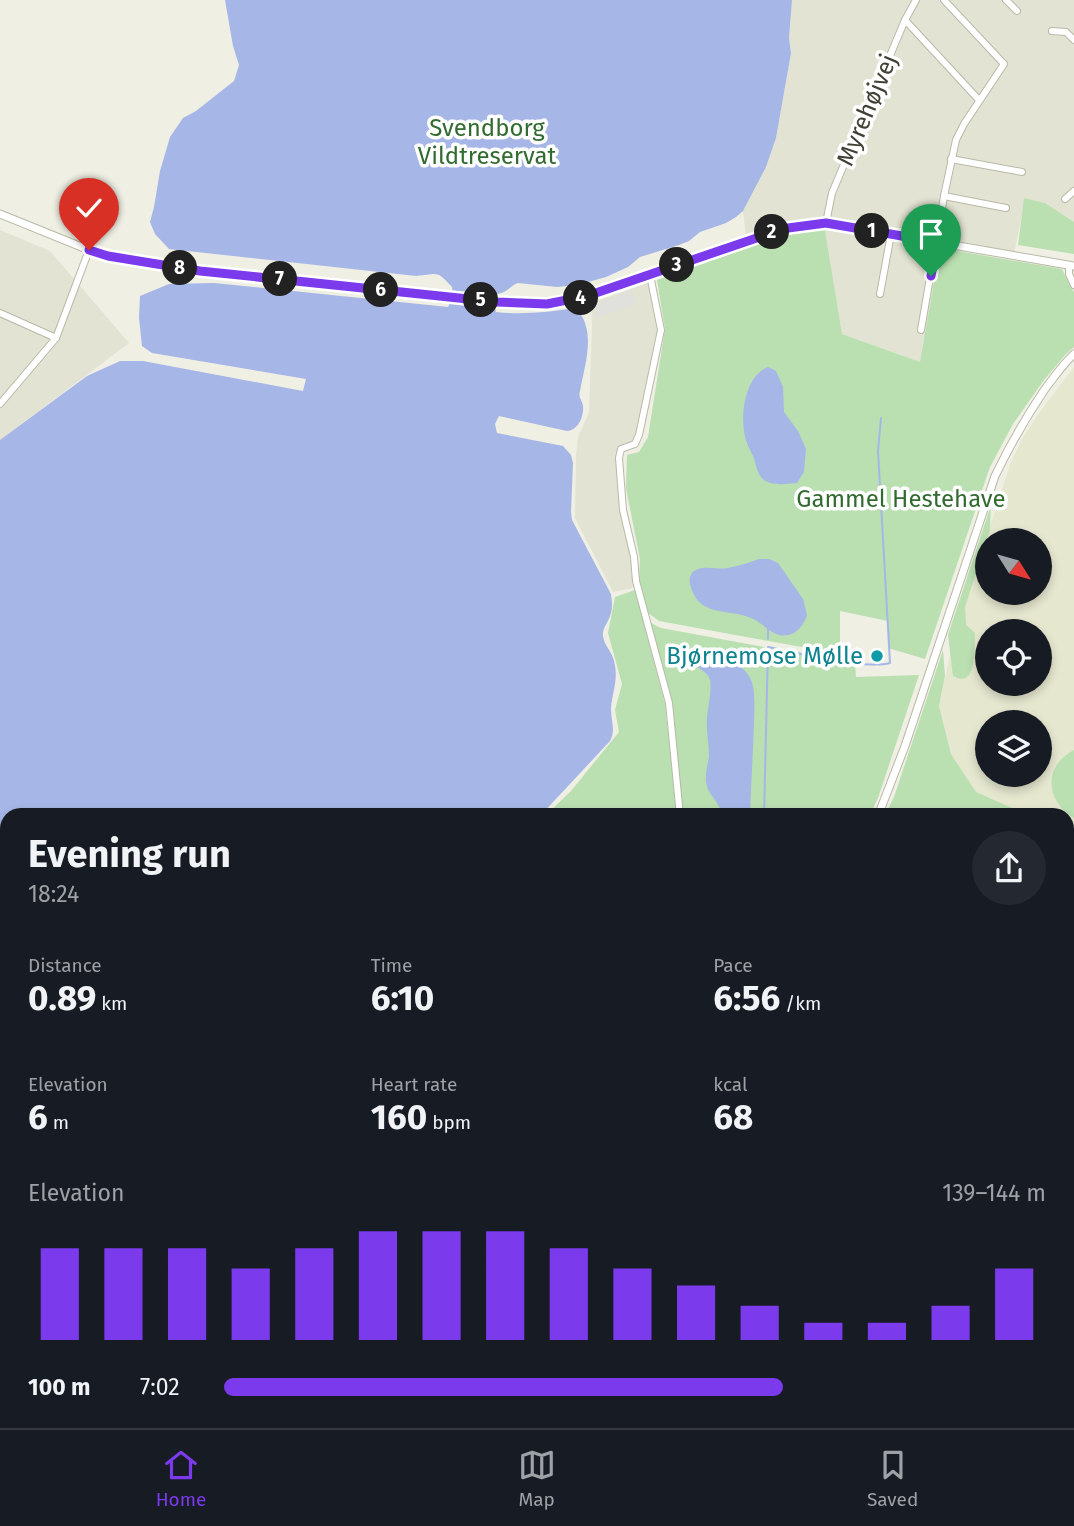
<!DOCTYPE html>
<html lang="en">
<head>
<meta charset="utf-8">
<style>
	:root { --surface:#171b24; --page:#242831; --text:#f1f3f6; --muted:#9ea1a6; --line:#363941; --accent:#7c3aed }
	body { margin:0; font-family:"Fira Sans",sans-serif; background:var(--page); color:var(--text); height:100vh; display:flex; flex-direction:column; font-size:26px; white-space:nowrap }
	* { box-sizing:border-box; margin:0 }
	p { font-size:23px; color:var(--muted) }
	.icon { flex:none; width:38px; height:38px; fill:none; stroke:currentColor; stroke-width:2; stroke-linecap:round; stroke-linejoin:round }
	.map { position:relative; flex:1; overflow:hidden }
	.details { position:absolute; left:0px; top:808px; width:1074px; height:620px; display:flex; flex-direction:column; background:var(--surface); border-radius:21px 21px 0 0; box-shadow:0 4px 10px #0003 }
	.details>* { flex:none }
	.needle { width:46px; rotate:127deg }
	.fabs { position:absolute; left:975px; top:528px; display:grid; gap:14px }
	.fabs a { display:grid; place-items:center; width:77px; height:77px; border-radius:50%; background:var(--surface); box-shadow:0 4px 10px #0003; font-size:35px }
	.pin { position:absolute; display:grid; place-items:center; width:60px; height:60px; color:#fff; margin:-72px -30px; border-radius:50% 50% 50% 0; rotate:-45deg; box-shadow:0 0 7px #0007 }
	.pin .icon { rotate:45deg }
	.km { position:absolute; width:35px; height:35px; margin:-18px; border-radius:50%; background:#222; color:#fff; font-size:19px; line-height:35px; text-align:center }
	.round { display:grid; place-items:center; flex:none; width:74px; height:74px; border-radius:37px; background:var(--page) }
	.overview { display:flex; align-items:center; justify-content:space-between; height:119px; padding:0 28px }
	h1 { font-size:38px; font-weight:700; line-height:52px }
	.figures { display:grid; grid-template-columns:repeat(3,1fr); gap:10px; height:119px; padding:7px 28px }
	.figures div { display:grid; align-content:center }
	.figures b { font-size:35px; font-weight:700 }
	.figures small { font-size:19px; font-weight:400 }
	.figures p { font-size:19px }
	.chart { height:196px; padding:14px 28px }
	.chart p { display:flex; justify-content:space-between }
	.chart svg { width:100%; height:126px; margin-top:7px; stroke:var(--accent); stroke-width:6 }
	ul { padding:0 28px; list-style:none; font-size:23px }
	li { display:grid; grid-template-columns:112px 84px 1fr; align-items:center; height:52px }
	li i { height:18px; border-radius:9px; background:var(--accent) }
	.tabs { display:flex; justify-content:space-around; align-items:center; height:98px; border-top:2px solid var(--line); background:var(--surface); font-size:19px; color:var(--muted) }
	.tabs a { display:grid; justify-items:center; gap:4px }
	.tabs .on { color:var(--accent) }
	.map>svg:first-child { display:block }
	.residential { fill:#e2e3d2 }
	.education { fill:#e6e7cf; fill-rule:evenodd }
	.green { fill:#badfb1 }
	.parking { fill:#e0e0dc }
	.water { fill:#a6b6e6 }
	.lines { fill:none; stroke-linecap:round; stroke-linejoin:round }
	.stream { stroke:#a6b6e6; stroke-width:2 }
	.minor-casing { stroke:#b9b9a8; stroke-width:8 }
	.tertiary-casing { stroke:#b9b9a8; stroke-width:9 }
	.minor { stroke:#fff; stroke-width:6 }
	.tertiary { stroke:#fff; stroke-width:7 }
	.route-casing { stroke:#fff; stroke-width:14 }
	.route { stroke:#7c3aed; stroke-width:9 }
	.culture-dot { fill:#0f9aa8; stroke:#fff; stroke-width:2.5 }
	.labels { text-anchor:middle; stroke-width:7; stroke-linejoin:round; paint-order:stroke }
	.street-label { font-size:24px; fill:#414034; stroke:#fff }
	.park-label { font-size:24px; fill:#326b30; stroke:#fff }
	.culture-label { font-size:24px; fill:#0d838f; stroke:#fff; text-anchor:end }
</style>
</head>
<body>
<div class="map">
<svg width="1074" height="1428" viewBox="0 0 1074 1428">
	<rect width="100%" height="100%" fill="#efefe4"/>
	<g class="residential">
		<path d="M792 0H1074V222L1045 203 1025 199 1013 259 940 248 920 362 842 334 825 230 792 232 747 245 743 211 766 167 776 138 791 53 789 38Z"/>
		<path d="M0 230 50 251 129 343 0 440Z"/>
		<path d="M648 283 657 330 637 442 621 450 633 588 613 592 575 518 576 455 578 437 589 413 592 326 591 303Z"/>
	</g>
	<path class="education" d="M1074 367V836L1068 833V816L1028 815 976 792 951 754 939 706 954 637 1011 462 1024 436 1039 413ZM987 541H1040V593H987ZM987 632H1040V684H987ZM987 723H1040V775H987Z"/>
	<g class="green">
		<path d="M1024 198 1045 203 1074 222V254L1018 245Z"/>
		<path d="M825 230 842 334 920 362 940 248 1062 269 1069 284 1074 292V347L1065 355 1044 380 1013 424 990 467 925 659 888 648V621L840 611V654L659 621 647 612 639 580 640 559 626 488 627 455 639 452 648 437 665 329 657 280 792 232Z"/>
		<path d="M991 505 990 530 965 607 966 625 975 633C974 647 978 690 953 676L948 635Z"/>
		<path d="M635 590 665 704 677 815H546L571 791 619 732 615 710 622 684 608 633 615 597Z"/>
		<path d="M651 623 661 628 855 664 856 677 919 675 878 798 870 815H683L671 703Z"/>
		<path d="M943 650 945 676 939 706 951 754 976 792 1028 815H885L894 797Z"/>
		<path d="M1074 750V818C1045 801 1043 766 1074 750Z"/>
		<path d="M1068 833 1074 836V1428H1057L1058 1421H1068Z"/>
		<path d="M93 1421H496L491 1428H95Z"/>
		<path d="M513 1421H1038L1029 1428H508Z"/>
	</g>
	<path class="parking" d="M631 290 636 304 596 318 594 305Z"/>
	<g class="water">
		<path d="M225 0H792L789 38 791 53 776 138 766 167 743 211 736 217 726 223 700 232 689 241 679 245 640 257 628 267 606 277 577 285 557 287 518 283C509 286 509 292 497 294L493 301 496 312C523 315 549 312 576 308 597 331 585 363 580 391 578 397 582 400 583 406 584 417 578 430 567 431L499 416 495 424 497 433 563 446 571 455 573 463 571 512 572 520 611 594C612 602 613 608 610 616 608 623 602 628 603 636 604 645 612 652 614 661 619 681 612 691 611 709 611 721 616 730 610 741L541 815 7 816V1421H86L88 1428H0V440L87 376 120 361H143L303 391 306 379 152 353 142 346 139 318 140 296 169 284 214 283 448 307 453 296 452 287C436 270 439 274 416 276L169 249 155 234 150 222 154 207 160 171 170 137 183 118 196 111 234 81 239 65 233 46Z"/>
		<path d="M768 367 776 371 783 387 784 412 798 431 806 449 804 472 797 483C787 484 772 486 764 480 757 475 756 464 753 456 750 449 746 443 745 436 740 414 745 376 768 367Z"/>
		<path d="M759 559H769L778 563 803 599 807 615C803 628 793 638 779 635 769 632 761 622 751 618 727 608 698 618 690 584 689 579 690 573 696 570 705 565 718 570 728 568 738 566 749 563 759 559Z"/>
		<path d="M701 653C719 652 744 663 751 680 756 692 754 710 754 723 753 754 751 785 750 815H721C721 802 708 796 706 782 705 774 708 764 709 756 709 743 706 730 707 718 708 707 712 689 710 680 708 672 700 670 695 665L694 661 697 655Z"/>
	</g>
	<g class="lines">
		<g class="stream">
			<path d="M768 639V629"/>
			<path d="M764 816 768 647C797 652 863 670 890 663L878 451 881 418"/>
			<path d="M1068 1104 1074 1112"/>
			<path d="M794 1421V1425L797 1428"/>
		</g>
		<g class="minor-casing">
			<g id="minor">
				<path d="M1006 0 1017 11"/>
				<path d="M905 20 979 100"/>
				<path d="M1052 31 1066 32 1074 40"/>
				<path d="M951 159 1022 172"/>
				<path d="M944 196 1006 208"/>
				<path d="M1065 199 1074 191"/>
				<path d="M826 223 832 193 905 20 916 0"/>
				<path d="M1069 265V274L1074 285"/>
				<path d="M650 275 661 330 639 435 635 444 621 449 619 458 623 510 634 557 636 581 669 703 680 816"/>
				<path d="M880 294 891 234"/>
				<path d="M0 313 56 338"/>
				<path d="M921 330 944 196 956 140 964 124 1004 64 944 0"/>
				<path d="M0 404 56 338 89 250"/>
			</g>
		</g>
		<g class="tertiary-casing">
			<g id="tertiary">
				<path d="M0 214 89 250 108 256 200 271 531 304H547L587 296 771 233 788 228 826 223 1074 266"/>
				<path d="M878 816 905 746 995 476C1010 445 1026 417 1045 389 1054 377 1063 364 1074 354"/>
				<path d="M499 1428 503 1421"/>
			</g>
		</g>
		<use href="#minor" class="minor"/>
		<use href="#tertiary" class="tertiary"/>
	</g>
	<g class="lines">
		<g class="route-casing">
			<path id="route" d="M89 250 108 256 200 271 497 302 547 304 587 296 771 233 788 228 826 223 937 242 931 276"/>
		</g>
		<use href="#route" class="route"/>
	</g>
	<circle class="culture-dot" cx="877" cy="656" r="7"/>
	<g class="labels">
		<g class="street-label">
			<text transform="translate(867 110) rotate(-67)" y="8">Myrehøjvej</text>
		</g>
		<g class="park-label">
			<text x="487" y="136">Svendborg<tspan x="487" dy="28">Vildtreservat</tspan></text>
			<text x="901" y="507">Gammel Hestehave</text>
		</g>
		<g class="culture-label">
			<text x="863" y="664">Bjørnemose Mølle</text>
		</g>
	</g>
</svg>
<div class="fabs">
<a><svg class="needle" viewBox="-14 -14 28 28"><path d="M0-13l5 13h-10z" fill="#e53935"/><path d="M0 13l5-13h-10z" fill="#9ea1a6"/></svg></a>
<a><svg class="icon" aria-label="locate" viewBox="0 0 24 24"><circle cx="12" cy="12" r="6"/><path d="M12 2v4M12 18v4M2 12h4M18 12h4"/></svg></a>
<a><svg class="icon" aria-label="layers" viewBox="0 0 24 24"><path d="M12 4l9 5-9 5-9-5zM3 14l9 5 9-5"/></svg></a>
</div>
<div class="pin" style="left:931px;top:276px;background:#1e9e55"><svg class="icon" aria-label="arrive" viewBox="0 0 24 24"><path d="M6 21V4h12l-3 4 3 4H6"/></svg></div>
<div class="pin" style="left:89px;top:250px;background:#d93025"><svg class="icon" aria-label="check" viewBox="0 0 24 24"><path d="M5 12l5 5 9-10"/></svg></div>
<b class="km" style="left:872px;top:231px">1</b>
<b class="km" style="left:772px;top:232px">2</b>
<b class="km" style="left:677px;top:265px">3</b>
<b class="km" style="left:581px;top:298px">4</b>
<b class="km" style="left:481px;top:300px">5</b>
<b class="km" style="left:381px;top:290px">6</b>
<b class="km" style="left:280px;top:279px">7</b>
<b class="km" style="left:180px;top:268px">8</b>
<section class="details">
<div class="overview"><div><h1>Evening run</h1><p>18:24</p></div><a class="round"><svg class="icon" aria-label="share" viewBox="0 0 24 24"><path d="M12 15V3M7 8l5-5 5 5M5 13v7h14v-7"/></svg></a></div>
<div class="figures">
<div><p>Distance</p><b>0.89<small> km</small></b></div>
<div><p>Time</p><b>6:10</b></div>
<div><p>Pace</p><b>6:56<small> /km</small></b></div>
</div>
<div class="figures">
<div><p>Elevation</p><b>6<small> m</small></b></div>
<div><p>Heart rate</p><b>160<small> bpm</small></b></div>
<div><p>kcal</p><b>68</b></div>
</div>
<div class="chart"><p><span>Elevation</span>139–144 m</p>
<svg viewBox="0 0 160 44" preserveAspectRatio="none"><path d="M5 44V12M15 44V12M25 44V12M35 44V19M45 44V12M55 44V6M65 44V6M75 44V6M85 44V12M95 44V19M105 44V25M115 44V32M125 44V38M135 44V38M145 44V32M155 44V19"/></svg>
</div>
<ul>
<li><b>100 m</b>7:02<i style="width:68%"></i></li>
</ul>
</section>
</div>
<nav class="tabs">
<a class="on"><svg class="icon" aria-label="home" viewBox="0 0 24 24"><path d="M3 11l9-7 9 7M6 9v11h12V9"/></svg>Home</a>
<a><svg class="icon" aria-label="map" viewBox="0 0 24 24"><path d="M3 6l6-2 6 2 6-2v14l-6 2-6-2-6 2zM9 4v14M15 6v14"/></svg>Map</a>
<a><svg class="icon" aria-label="saved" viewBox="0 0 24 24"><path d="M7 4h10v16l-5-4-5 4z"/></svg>Saved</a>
</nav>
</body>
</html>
